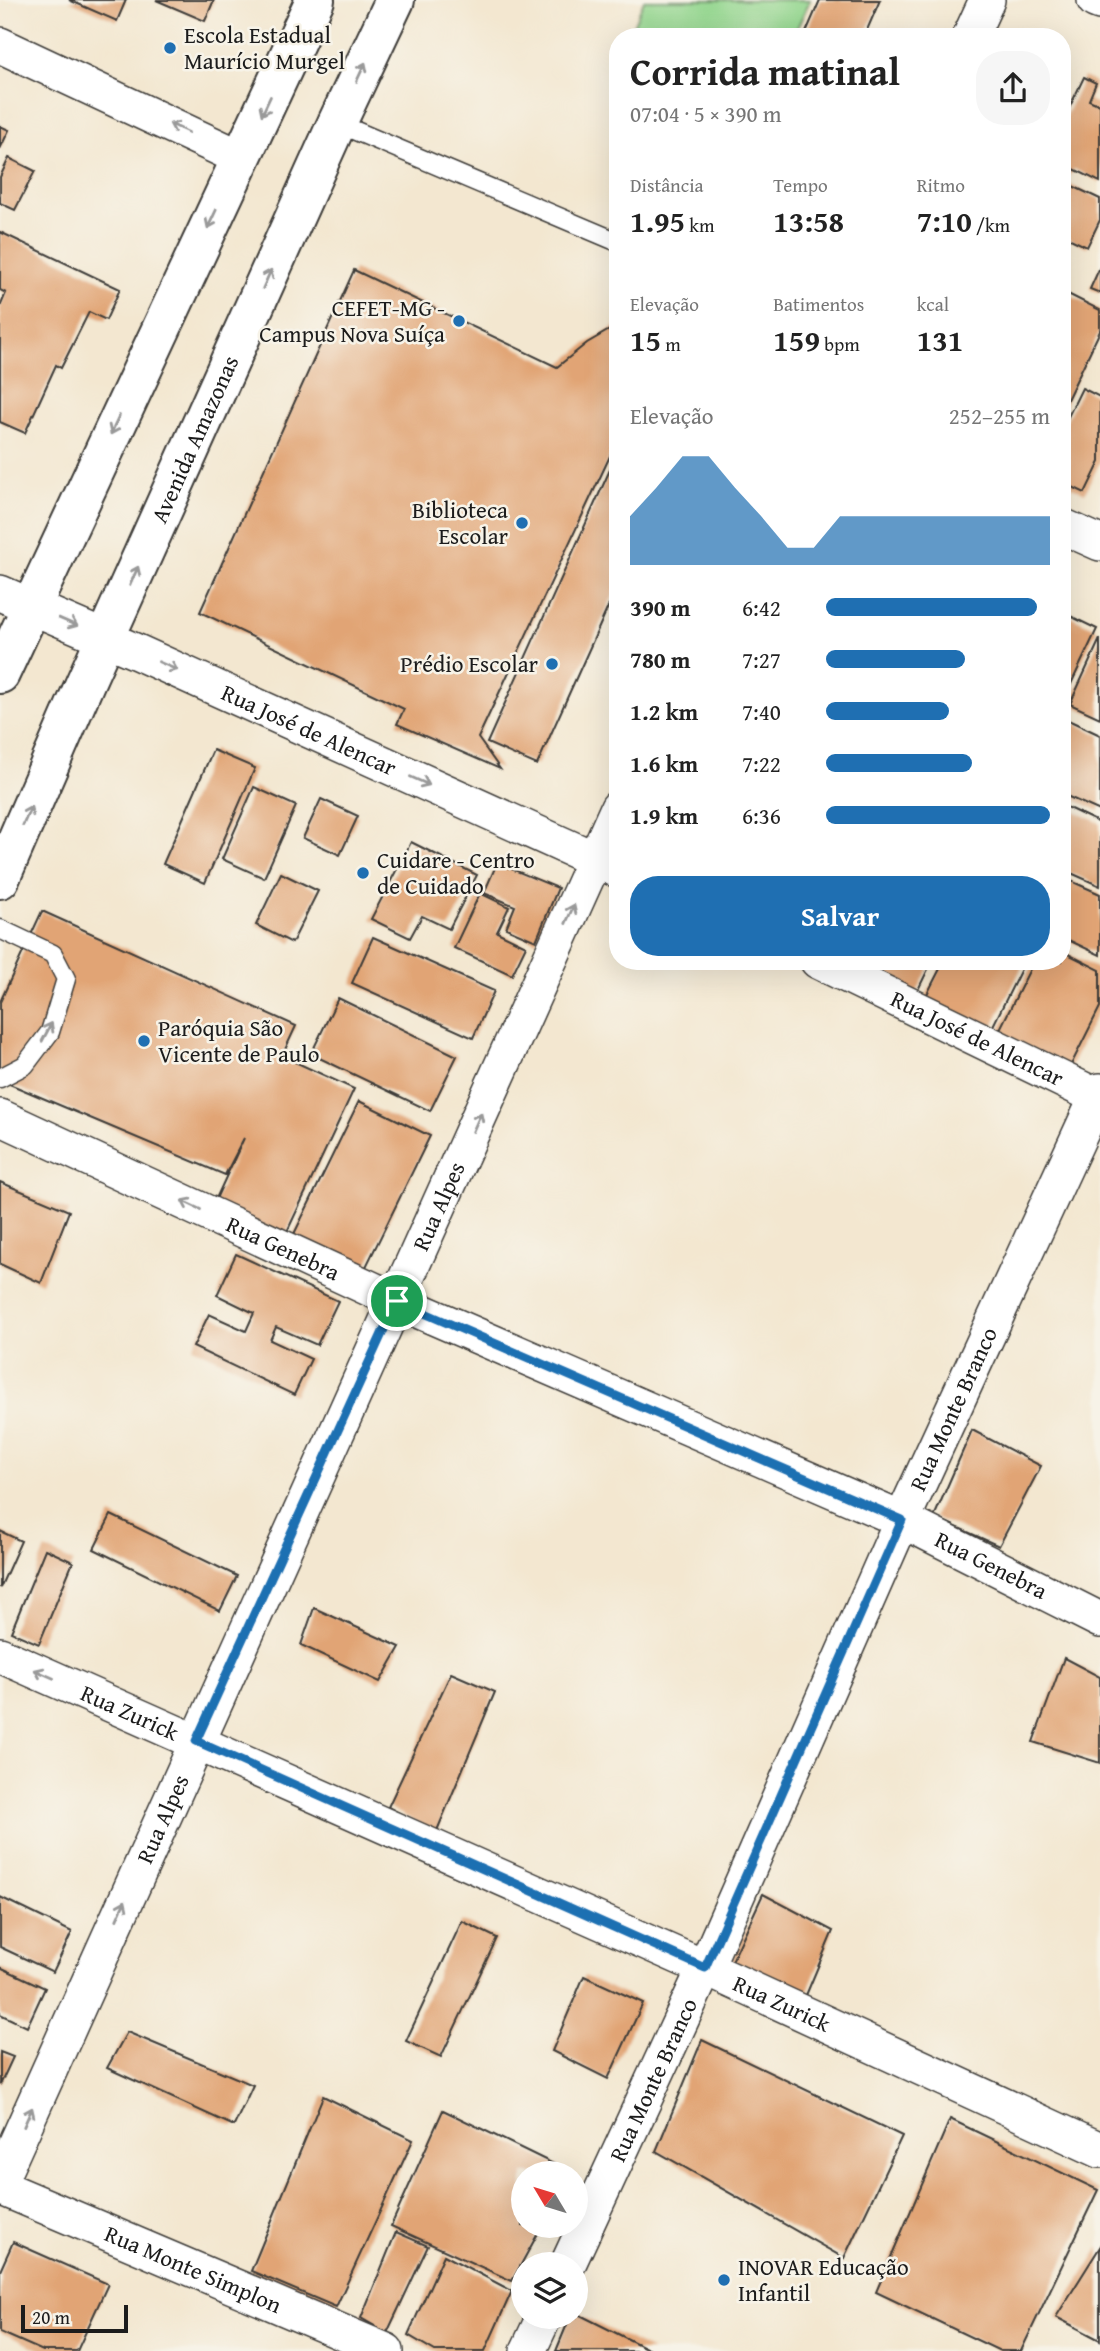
<!DOCTYPE html>
<html lang="pt">
<head>
<meta charset="utf-8">
<style>
	:root { --surface:#fff; --page:#f6f6f6; --text:#222; --muted:#767676; --accent:#1f6fb2 }
	body { margin:0; font-family:"Gentium Book Plus",serif; background:var(--page); color:var(--text); height:100vh; display:flex; flex-direction:column; font-size:26px; white-space:nowrap }
	* { box-sizing:border-box; margin:0 }
	p { font-size:23px; color:var(--muted) }
	.icon { flex:none; width:38px; height:38px; fill:none; stroke:currentColor; stroke-width:2; stroke-linecap:round; stroke-linejoin:round }
	.map { position:relative; flex:1; overflow:hidden }
	.details { position:absolute; left:609px; top:28px; width:462px; height:942px; display:flex; flex-direction:column; background:var(--surface); border-radius:28px; box-shadow:0 7px 28px #0002 }
	.details>* { flex:none }
	.needle { width:46px; rotate:308deg }
	.tools { position:absolute; left:511px; top:2161px; display:grid; gap:14px }
	.tools a { display:grid; place-items:center; width:77px; height:77px; border-radius:50%; background:var(--surface); box-shadow:0 7px 28px #0002; font-size:35px }
	.scale { position:absolute; left:21px; bottom:18px; width:107px; box-sizing:border-box; padding-left:7px; border:4px solid #1c1c1c; border-top:0; font-size:19px; line-height:24px; white-space:nowrap; color:#1c1c1c; -webkit-text-stroke:5px #f7f3e8; paint-order:stroke }
	.pin { position:absolute; display:grid; place-items:center; width:60px; height:60px; color:#fff; margin:-30px; border:4px solid #fff; border-radius:50%; box-shadow:0 2px 7px #0007 }
	.round { display:grid; place-items:center; flex:none; width:74px; height:74px; border-radius:28px; background:var(--page) }
	.headline { display:flex; align-items:center; justify-content:space-between; height:119px; padding:0 21px }
	h1 { font-size:38px; font-weight:700; line-height:52px }
	.metrics { display:grid; grid-template-columns:repeat(3,1fr); gap:10px; height:119px; padding:7px 21px }
	.metrics div { display:grid; align-content:center }
	.metrics b { font-size:30px; font-weight:700 }
	.metrics small { font-size:19px; font-weight:400 }
	.metrics p { font-size:19px }
	.chart { height:196px; padding:14px 21px }
	.chart p { display:flex; justify-content:space-between }
	.chart svg { width:100%; height:126px; margin-top:7px; fill:var(--accent); opacity:.7 }
	.cta { display:flex; gap:14px; margin-top:auto; padding:14px 21px }
	.cta a { flex:1; height:80px; border-radius:28px; background:var(--accent); color:#fff; font-size:28px; font-weight:700; line-height:80px; text-align:center }
	ul { padding:0 21px; list-style:none; font-size:23px }
	li { display:grid; grid-template-columns:112px 84px 1fr; align-items:center; height:52px }
	li i { height:18px; border-radius:9px; background:var(--accent) }
	.map>svg:first-child { display:block }
	.green { fill:#93d68e; stroke:#587955; stroke-width:2 }
	.building { fill:#e1a475 }
	.lines { fill:none; stroke-linecap:round; stroke-linejoin:round }
	.lane-casing { stroke:#3c3a37; stroke-width:21 }
	.street-casing { stroke:#3c3a37; stroke-width:38 }
	.primary-casing { stroke:#3c3a37; stroke-width:42 }
	.lane { stroke:#fff; stroke-width:18 }
	.street { stroke:#fff; stroke-width:35 }
	.primary { stroke:#fff; stroke-width:38 }
	.oneway { stroke:#999 }
	.route-casing { stroke:#fff; stroke-width:14 }
	.route { stroke:#1f6fb2; stroke-width:9 }
	.poi-dot { fill:#1f6fb2; stroke:#f7f3e8; stroke-width:2.5 }
	.labels { text-anchor:middle; stroke-width:5; stroke-linejoin:round; paint-order:stroke }
	.poi-label { font-size:23px; fill:#1c1c1c; stroke:#f7f3e8; text-anchor:start }
	.street-label { font-size:23px; fill:#1c1c1c; stroke:#f7f3e8 }
</style>
</head>
<body>
<div class="map">
<svg width="1100" height="2351" viewBox="0 0 1100 2351">
	<rect width="100%" height="100%" fill="#f7f3e8"/>
	<filter id="ink" filterUnits="userSpaceOnUse"><feTurbulence type="fractalNoise" baseFrequency=".0143" numOctaves="2"/><feDisplacementMap in="SourceGraphic" scale="14" xChannelSelector="R" yChannelSelector="G"/><feConvolveMatrix kernelMatrix="1 2 1 2 8 2 1 2 1" color-interpolation-filters="sRGB"/></filter>
	<filter id="wash" filterUnits="userSpaceOnUse"><feTurbulence type="fractalNoise" baseFrequency=".00686" numOctaves="4" result="noise"/><feDisplacementMap in="SourceGraphic" scale="28" xChannelSelector="R" yChannelSelector="G"/><feGaussianBlur stdDeviation="1.57" result="paint"/><feColorMatrix in="noise" values="0 0 0 0 0 0 0 0 0 0 0 0 0 0 0 0 0 1.4 0 .05"/><feComposite in="paint" operator="in"/></filter>
	<g filter="url(#wash)">
		<rect width="100%" height="100%" fill="#f3e7d0"/>
		<path class="green" d="M644 0H810L793 37H657L633 26Z"/>
		<g id="blocks">
			<g class="building">
				<path d="M69 0H126L117 21Z"/>
				<path d="M156 0H214L205 21Z"/>
				<path d="M820 0H880L864 37H804Z"/>
				<path d="M1084 77 1096 83 1089 100 1100 105V182L1074 169 1070 175 1062 171V123Z"/>
				<path d="M0 126 9 130 0 149Z"/>
				<path d="M9 158 35 171 15 210 0 203V177Z"/>
				<path d="M1062 181 1100 199V220L1087 247 1062 235Z"/>
				<path d="M0 232 120 289 106 320 89 312 61 368 56 365 25 433 0 422V307L6 293 0 290Z"/>
				<path d="M1100 267V293L1090 289Z"/>
				<path d="M354 270 557 367 587 343 618 325V439L478 738 500 769 397 724 404 709 200 612Z"/>
				<path d="M1066 293 1100 310V331L1062 410V301Z"/>
				<path d="M1082 388 1100 397V462L1085 493 1062 482V429Z"/>
				<path d="M618 452V585L537 765 487 743Z"/>
				<path d="M1062 612 1097 629 1062 703Z"/>
				<path d="M1100 639V718L1070 704Z"/>
				<path d="M1064 718 1100 735V811L1062 794V722Z"/>
				<path d="M213 750 255 768 205 883 163 864Z"/>
				<path d="M254 787 296 806 264 878 222 859Z"/>
				<path d="M321 799 358 816 340 855 303 838Z"/>
				<path d="M1062 805 1100 823V886L1062 869Z"/>
				<path d="M411 842 477 875 449 929 422 916 410 938 371 919Z"/>
				<path d="M497 863 558 888 536 941 506 928 515 906 484 893Z"/>
				<path d="M281 873 318 891 292 943 256 925Z"/>
				<path d="M1062 877 1100 894V955L1062 937Z"/>
				<path d="M480 893 509 907 497 932 526 946 512 975 454 948Z"/>
				<path d="M42 911 296 1026 282 1056 354 1089 285 1236 214 1203 244 1138 225 1175 0 1080V1002Z"/>
				<path d="M373 937 494 991 473 1038 352 983Z"/>
				<path d="M1062 951 1100 970V1007L1069 1069 998 1033 1034 961H1062Z"/>
				<path d="M887 961H932L916 994 879 977Z"/>
				<path d="M944 961H1025L991 1030 925 998Z"/>
				<path d="M338 998 457 1056 430 1111 311 1054Z"/>
				<path d="M359 1101 430 1136 364 1271 293 1236Z"/>
				<path d="M0 1182 69 1211 41 1283 0 1264Z"/>
				<path d="M236 1254 338 1301 317 1345 276 1327 270 1340 311 1359 294 1395 193 1347 209 1314 246 1331 254 1313 217 1295Z"/>
				<path d="M972 1430 1041 1466 999 1546 934 1517Z"/>
				<path d="M111 1515 237 1576 220 1611 94 1549Z"/>
				<path d="M0 1531 21 1541 0 1588Z"/>
				<path d="M45 1549 73 1562 39 1644 11 1632Z"/>
				<path d="M314 1608 400 1647 380 1682 301 1645Z"/>
				<path d="M1064 1658 1100 1677V1763L1033 1742Z"/>
				<path d="M451 1673 495 1692 436 1833 388 1807Z"/>
				<path d="M763 1894 833 1931 804 2000 732 1961Z"/>
				<path d="M0 1897 72 1932 53 1972 0 1947Z"/>
				<path d="M462 1921 497 1938 441 2057 406 2041Z"/>
				<path d="M0 1967 45 1988 27 2027 0 2014Z"/>
				<path d="M584 1976 643 2003 608 2079 552 2051Z"/>
				<path d="M127 2032 253 2085 234 2126 107 2068Z"/>
				<path d="M702 2040 902 2136 844 2258 656 2151Z"/>
				<path d="M0 2052 13 2057 0 2085Z"/>
				<path d="M323 2096 413 2140 336 2307 251 2271Z"/>
				<path d="M443 2110 574 2174H523V2226H542L512 2281 391 2226Z"/>
				<path d="M950 2119 1098 2190 1021 2351H1000L876 2292Z"/>
				<path d="M396 2232 428 2246 387 2333 361 2318Z"/>
				<path d="M13 2242 108 2284 77 2351H43L0 2332V2271Z"/>
				<path d="M1100 2247V2340L1056 2317Z"/>
				<path d="M444 2255 512 2291 485 2351H435L408 2335Z"/>
				<path d="M576 2313 652 2351H556L570 2317H576Z"/>
			</g>
		</g>
	</g>
	<g filter="url(#ink)">
		<use href="#blocks" fill-opacity="0" stroke="#3c3a37" stroke-width="2"/>
		<g class="lines">
			<g class="lane-casing">
				<g id="lane">
					<path d="M337 123 618 242"/>
					<path d="M0 929 53 954 66 979 50 1032 25 1065 0 1078"/>
				</g>
			</g>
			<g class="street-casing">
				<g id="street">
					<path d="M1095 0 1100 2"/>
					<path d="M970 37 987 0"/>
					<path d="M0 45 241 158"/>
					<path d="M1062 526 1100 543"/>
					<path id="s1" d="M0 593 137 652 618 870"/>
					<path id="s2" d="M818 961 1100 1098"/>
					<path id="s3" d="M0 1117 397 1301 902 1520 1100 1620"/>
					<path id="s4" d="M0 1655 705 1968 1100 2150"/>
					<path id="s5" d="M0 2180 618 808"/>
					<path id="s6" d="M0 2187 386 2351"/>
					<path id="s7" d="M568 2264 705 1968 902 1520 1100 1091"/>
					<path d="M528 2351 544 2317"/>
				</g>
			</g>
			<g class="primary-casing">
				<g id="primary">
					<path d="M0 674 315 0"/>
					<path id="s8" d="M0 879 85 683 337 123 395 0"/>
				</g>
			</g>
			<use href="#lane" class="lane"/>
			<use href="#street" class="street"/>
			<use href="#primary" class="primary"/>
		</g>
		<defs><path id="oneway-shaft" d="M-6 0H5M1.5-3L5.5 0L1.5 3" fill="none" stroke-width="1.6" stroke-linecap="round" stroke-linejoin="round" transform="scale(1.75)"/></defs>
		<g class="oneway">
			<use href="#oneway-shaft" transform="translate(361 72) rotate(-65)"/>
			<use href="#oneway-shaft" transform="translate(266 106) rotate(115)"/>
			<use href="#oneway-shaft" transform="translate(179 128) rotate(-155)"/>
			<use href="#oneway-shaft" transform="translate(212 219) rotate(115)"/>
			<use href="#oneway-shaft" transform="translate(267 279) rotate(-66)"/>
			<use href="#oneway-shaft" transform="translate(115 425) rotate(115)"/>
			<use href="#oneway-shaft" transform="translate(134 576) rotate(-66)"/>
			<use href="#oneway-shaft" transform="translate(68 622) rotate(23)"/>
			<use href="#oneway-shaft" transform="translate(168 666) rotate(24)"/>
			<use href="#oneway-shaft" transform="translate(420 781) rotate(24)"/>
			<use href="#oneway-shaft" transform="translate(27 816) rotate(-66)"/>
			<use href="#oneway-shaft" transform="translate(570 914) rotate(-66)"/>
			<use href="#oneway-shaft" transform="translate(47 1032) rotate(-62)"/>
			<use href="#oneway-shaft" transform="translate(477 1122) rotate(-66)"/>
			<use href="#oneway-shaft" transform="translate(191 1205) rotate(-155)"/>
			<use href="#oneway-shaft" transform="translate(44 1674) rotate(-156)"/>
			<use href="#oneway-shaft" transform="translate(121 1910) rotate(-66)"/>
			<use href="#oneway-shaft" transform="translate(28 2117) rotate(-66)"/>
		</g>
	</g>
	<g class="lines" filter="url(#ink)">
		<g class="route-casing">
			<path id="route" d="M397 1301 902 1520 705 1968 196 1741Z"/>
		</g>
		<use href="#route" class="route"/>
	</g>
	<g class="poi-dot">
		<circle cx="170" cy="48" r="7"/>
		<circle cx="459" cy="321" r="7"/>
		<circle cx="522" cy="523" r="7"/>
		<circle cx="552" cy="664" r="7"/>
		<circle cx="363" cy="873" r="7"/>
		<circle cx="144" cy="1041" r="7"/>
		<circle cx="724" cy="2280" r="7"/>
	</g>
	<g class="labels">
		<g class="poi-label">
			<text x="184" y="43">Escola Estadual<tspan x="184" dy="26">Maurício Murgel</tspan></text>
			<text x="445" y="316" text-anchor="end">CEFET-MG -<tspan x="445" dy="26">Campus Nova Suíça</tspan></text>
			<text x="508" y="518" text-anchor="end">Biblioteca<tspan x="508" dy="26">Escolar</tspan></text>
			<text x="538" y="672" text-anchor="end">Prédio Escolar</text>
			<text x="377" y="868">Cuidare - Centro<tspan x="377" dy="26">de Cuidado</tspan></text>
			<text x="158" y="1036">Paróquia São<tspan x="158" dy="26">Vicente de Paulo</tspan></text>
			<text x="738" y="2275">INOVAR Educação<tspan x="738" dy="26">Infantil</tspan></text>
		</g>
		<g class="street-label">
			<text dy="8" stroke="none"><textPath href="#s8" startOffset="481">Avenida Amazonas</textPath></text>
			<text dy="8" stroke="none"><textPath href="#s1" startOffset="338">Rua José de Alencar</textPath></text>
			<text dy="8" stroke="none"><textPath href="#s2" startOffset="177">Rua José de Alencar</textPath></text>
			<text dy="8" stroke="none"><textPath href="#s5" startOffset="1068">Rua Alpes</textPath></text>
			<text dy="8" stroke="none"><textPath href="#s3" startOffset="312">Rua Genebra</textPath></text>
			<text dy="8" stroke="none"><textPath href="#s7" startOffset="938">Rua Monte Branco</textPath></text>
			<text dy="8" stroke="none"><textPath href="#s3" startOffset="1088">Rua Genebra</textPath></text>
			<text dy="8" stroke="none"><textPath href="#s4" startOffset="142">Rua Zurick</textPath></text>
			<text dy="8" stroke="none"><textPath href="#s5" startOffset="396">Rua Alpes</textPath></text>
			<text dy="8" stroke="none"><textPath href="#s4" startOffset="856">Rua Zurick</textPath></text>
			<text dy="8" stroke="none"><textPath href="#s7" startOffset="203">Rua Monte Branco</textPath></text>
			<text dy="8" stroke="none"><textPath href="#s6" startOffset="210">Rua Monte Simplon</textPath></text>
		</g>
	</g>
</svg>
<div class="tools">
<a><svg class="needle" viewBox="-14 -14 28 28"><path d="M0-13l5 13h-10z" fill="#e53935"/><path d="M0 13l5-13h-10z" fill="#767676"/></svg></a>
<a><svg class="icon" aria-label="layers" viewBox="0 0 24 24"><path d="M12 4l9 5-9 5-9-5zM3 14l9 5 9-5"/></svg></a>
</div>
<div class="scale">20 m</div>
<div class="pin" style="left:397px;top:1301px;background:#1e9e55"><svg class="icon" aria-label="arrive" viewBox="0 0 24 24"><path d="M6 21V4h12l-3 4 3 4H6"/></svg></div>
<section class="details">
<div class="headline"><div><h1>Corrida matinal</h1><p>07:04 · 5 × 390 m</p></div><a class="round"><svg class="icon" aria-label="share" viewBox="0 0 24 24"><path d="M12 15V3M7 8l5-5 5 5M5 13v7h14v-7"/></svg></a></div>
<div class="metrics">
<div><p>Distância</p><b>1.95<small> km</small></b></div>
<div><p>Tempo</p><b>13:58</b></div>
<div><p>Ritmo</p><b>7:10<small> /km</small></b></div>
</div>
<div class="metrics">
<div><p>Elevação</p><b>15<small> m</small></b></div>
<div><p>Batimentos</p><b>159<small> bpm</small></b></div>
<div><p>kcal</p><b>131</b></div>
</div>
<div class="chart"><p><span>Elevação</span>252–255 m</p>
<svg viewBox="0 0 160 44" preserveAspectRatio="none"><path d="M0 44V27L10 17L20 6L30 6L40 17L50 27L60 38L70 38L80 27L90 27L100 27L110 27L120 27L130 27L140 27L150 27L160 27V44z"/></svg>
</div>
<ul>
<li><b>390 m</b>6:42<i style="width:94%"></i></li>
<li><b>780 m</b>7:27<i style="width:62%"></i></li>
<li><b>1.2 km</b>7:40<i style="width:55%"></i></li>
<li><b>1.6 km</b>7:22<i style="width:65%"></i></li>
<li><b>1.9 km</b>6:36<i style="width:100%"></i></li>
</ul>
<div class="cta"><a>Salvar</a></div>
</section>
</div>
</body>
</html>
